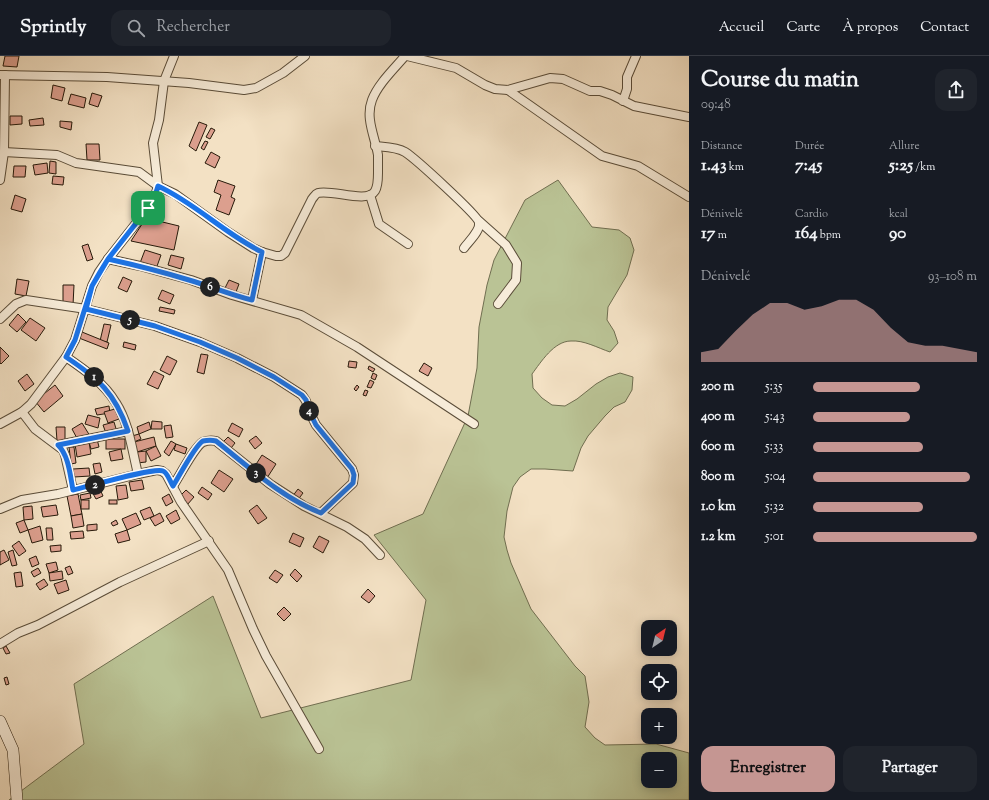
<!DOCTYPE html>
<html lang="fr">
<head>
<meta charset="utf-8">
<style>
	:root { --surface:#171b24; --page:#20242c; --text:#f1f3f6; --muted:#9ea1a6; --line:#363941; --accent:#c59692 }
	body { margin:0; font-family:"Sorts Mill Goudy",serif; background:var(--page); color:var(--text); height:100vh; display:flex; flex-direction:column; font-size:15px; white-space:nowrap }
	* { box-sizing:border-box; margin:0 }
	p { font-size:13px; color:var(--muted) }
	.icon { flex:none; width:22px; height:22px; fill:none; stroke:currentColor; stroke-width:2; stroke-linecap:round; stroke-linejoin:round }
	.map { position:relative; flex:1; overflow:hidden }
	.drawer { display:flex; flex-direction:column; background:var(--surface); width:300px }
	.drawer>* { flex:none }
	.needle { width:26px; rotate:35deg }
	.controls { position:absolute; left:641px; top:564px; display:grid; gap:8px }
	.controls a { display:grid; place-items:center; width:36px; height:36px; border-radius:8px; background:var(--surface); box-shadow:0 2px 10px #0003; font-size:20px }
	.pin { position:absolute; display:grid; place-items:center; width:34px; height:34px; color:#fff; margin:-17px; border-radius:8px; box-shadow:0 2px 6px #0006 }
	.km { position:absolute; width:20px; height:20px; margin:-10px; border-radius:50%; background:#222; color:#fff; font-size:11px; line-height:20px; text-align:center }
	.round { display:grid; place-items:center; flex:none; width:42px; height:42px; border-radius:12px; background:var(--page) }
	.summary { display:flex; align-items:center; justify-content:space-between; height:68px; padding:0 12px }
	h1 { font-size:22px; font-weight:700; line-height:30px }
	.figures { display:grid; grid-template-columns:repeat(3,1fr); gap:6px; height:68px; padding:4px 12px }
	.figures div { display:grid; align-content:center }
	.figures b { font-size:17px; font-weight:700 }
	.figures small { font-size:11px; font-weight:400 }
	.figures p { font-size:11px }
	.chart { height:112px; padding:8px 12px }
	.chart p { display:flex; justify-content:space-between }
	.chart svg { width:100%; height:72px; margin-top:4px; fill:var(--accent); opacity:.7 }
	.action { display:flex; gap:8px; margin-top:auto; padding:8px 12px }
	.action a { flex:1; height:46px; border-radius:12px; background:var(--accent); color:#111; font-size:16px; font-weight:700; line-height:46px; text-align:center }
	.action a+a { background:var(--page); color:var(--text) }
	ul { padding:0 12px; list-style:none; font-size:13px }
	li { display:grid; grid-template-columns:64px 48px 1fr; align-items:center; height:30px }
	li i { height:10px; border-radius:5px; background:var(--accent) }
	header { display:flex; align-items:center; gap:24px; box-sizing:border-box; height:56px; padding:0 20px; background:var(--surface); border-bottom:1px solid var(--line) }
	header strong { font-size:19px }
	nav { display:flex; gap:22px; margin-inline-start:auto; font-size:14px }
	.search { width:280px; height:36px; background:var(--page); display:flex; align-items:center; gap:10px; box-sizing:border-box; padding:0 14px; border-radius:12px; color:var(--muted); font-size:15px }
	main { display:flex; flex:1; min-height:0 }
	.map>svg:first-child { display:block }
	.green { fill:#bac395; stroke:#706e50; fill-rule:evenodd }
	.building { fill:#dc9f8e; stroke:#271a0a }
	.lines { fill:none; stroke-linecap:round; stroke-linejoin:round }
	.street-casing { stroke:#5a4c38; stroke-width:10 }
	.secondary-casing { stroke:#271a0a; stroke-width:12 }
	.street { stroke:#f7ecd9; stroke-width:8 }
	.secondary { stroke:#f7ecd9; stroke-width:11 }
	.route-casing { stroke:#fff; stroke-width:8 }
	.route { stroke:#1a73e8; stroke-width:5 }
</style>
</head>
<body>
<header>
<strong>Sprintly</strong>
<div class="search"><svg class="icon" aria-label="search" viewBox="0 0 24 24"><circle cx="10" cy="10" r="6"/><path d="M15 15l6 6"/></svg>Rechercher</div>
<nav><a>Accueil</a><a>Carte</a><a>À propos</a><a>Contact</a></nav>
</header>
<main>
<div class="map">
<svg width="689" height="744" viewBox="0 0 689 744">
	<rect width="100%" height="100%" fill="#f3e1c4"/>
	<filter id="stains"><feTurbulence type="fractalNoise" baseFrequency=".005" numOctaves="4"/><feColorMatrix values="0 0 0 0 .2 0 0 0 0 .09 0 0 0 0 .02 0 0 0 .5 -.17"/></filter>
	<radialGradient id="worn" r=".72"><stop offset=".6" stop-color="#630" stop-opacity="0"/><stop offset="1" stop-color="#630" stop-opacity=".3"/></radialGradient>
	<path class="green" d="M558 124 592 171 619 174 630 182 634 194 627 219 608 251 607 264 614 275 618 287 610 296C598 292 584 284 571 285 554 285 541 306 532 318L533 332 542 342 552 349 565 350 577 343 596 328 608 321 620 317 633 321 632 334 625 346 614 351 605 360 588 380 581 392 573 415 545 413H531L520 421 513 431 507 455 504 481 507 494 511 507 531 553 575 610 585 620 589 646 585 671 595 682 605 689 656 688 689 697V744H9L84 688 74 628 213 540 261 662 411 624 426 544 374 479 423 458 468 360 477 312 479 271 487 229 494 204 525 144ZM648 703H670V725H648Z"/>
	<g class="building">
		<path d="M5 0H19L17 11 3 10Z"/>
		<path d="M53 29 65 32 62 45 51 42Z"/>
		<path d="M92 37 102 40 98 51 89 48Z"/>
		<path d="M71 38 86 42 84 52 68 48Z"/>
		<path d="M10 60H22V68L10 69Z"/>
		<path d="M43 62 44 69 30 70 29 64Z"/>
		<path d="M60 65 72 66 71 74 60 71Z"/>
		<path d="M199 66 207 69 196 95 189 90Z"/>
		<path d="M211 72 215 74 210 83 206 81Z"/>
		<path d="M205 85 208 86 204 94 201 92Z"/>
		<path d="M86 88H99L100 104H87Z"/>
		<path d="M211 96 220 101 215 112 205 107Z"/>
		<path d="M50 105 56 106V118L49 117Z"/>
		<path d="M47 107 48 117 35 119 33 109Z"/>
		<path d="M14 110H26L25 121H13Z"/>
		<path d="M53 120 64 121 63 129 52 128Z"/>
		<path d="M218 124 235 130 231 141 235 143 229 159 216 154 221 139 214 136Z"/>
		<path d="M15 139 26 143 22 156 11 153Z"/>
		<path d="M146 162 179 170 174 194 131 185Z"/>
		<path d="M88 188 93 203 87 205 82 190Z"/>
		<path d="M145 194 161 199 156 213 140 207Z"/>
		<path d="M171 199 184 202 181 213 168 209Z"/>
		<path d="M123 221 132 225 127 236 118 232Z"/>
		<path d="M17 223 29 225 26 240 15 238Z"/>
		<path d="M229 224 239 228 236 236 225 232Z"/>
		<path d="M63 229H74L73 249 63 248Z"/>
		<path d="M162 234 174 239 170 248 158 243Z"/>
		<path d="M160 251 175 254 174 258 159 255Z"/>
		<path d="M18 258 26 266 17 276 9 269Z"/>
		<path d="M30 262 45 272 36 285 21 274Z"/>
		<path d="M104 268 111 269 107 286 100 285Z"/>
		<path d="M82 276 109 287 107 293 79 282Z"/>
		<path d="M124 286 136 289 135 294 123 291Z"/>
		<path d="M0 291 9 300 1 308 0 307Z"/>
		<path d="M201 298 208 299 204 318 197 316Z"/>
		<path d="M167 300 177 305 170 319 160 314Z"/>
		<path d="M349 305 357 306 356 312 348 311Z"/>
		<path d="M424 307 432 312 428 320 419 315Z"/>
		<path d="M369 310 375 313 373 316 368 313Z"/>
		<path d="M154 315 164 320 158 333 147 328Z"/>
		<path d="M373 317 377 319 375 324 371 322Z"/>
		<path d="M27 318 34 328 25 335 18 325Z"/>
		<path d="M370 324 374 326 371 332 367 331Z"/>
		<path d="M55 329 63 340 44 356 35 345Z"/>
		<path d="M357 329 359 331 356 335 354 333Z"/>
		<path d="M365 334 368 335 366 340 363 339Z"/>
		<path d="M109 350 110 357 97 359 95 353Z"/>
		<path d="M115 353 119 363 108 367 104 356Z"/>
		<path d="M88 359 100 362 98 372 85 368Z"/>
		<path d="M152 365 162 366V373H151Z"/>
		<path d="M114 366 117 376 107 380 103 369Z"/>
		<path d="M149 366 151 373 139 378 137 371Z"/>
		<path d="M82 367 90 380 79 386 72 373Z"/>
		<path d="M232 367 243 373 239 381 228 375Z"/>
		<path d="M171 369 173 381 166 382 164 370Z"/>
		<path d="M56 371H65V385H57Z"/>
		<path d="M139 378 141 383 134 386 132 380Z"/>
		<path d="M256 380 262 387 255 393 249 385Z"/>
		<path d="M154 381 156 390 137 396 134 386Z"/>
		<path d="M228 381 235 387 228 396 220 389Z"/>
		<path d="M97 383 99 391 91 393 89 386Z"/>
		<rect x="106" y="383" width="19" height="10"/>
		<path d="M171 385 176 388 169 400 164 396Z"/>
		<path d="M89 386 91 398 77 401 75 388Z"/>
		<path d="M176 388 187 392 185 398 174 394Z"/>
		<path d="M156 390 161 400 151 405 146 395Z"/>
		<path d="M69 391H74L76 407 71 408Z"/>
		<path d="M121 393 123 403 111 405 109 396Z"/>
		<path d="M146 395V406L137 407V396Z"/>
		<path d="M262 399 276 408 267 422 253 413Z"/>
		<path d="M100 407 102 416 95 418 93 408Z"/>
		<path d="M89 412 90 420 74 421 73 413Z"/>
		<path d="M219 414 233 423 224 436 211 427Z"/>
		<path d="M142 424 144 433 131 435 129 426Z"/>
		<path d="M126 429 128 442 118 444 116 430Z"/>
		<path d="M99 431 103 440 96 443 91 434Z"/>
		<path d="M202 431 212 438 208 444 198 437Z"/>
		<path d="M298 433 303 437 297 445 292 441Z"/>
		<path d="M186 434 194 441 187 449 179 441Z"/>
		<path d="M90 437 91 442 81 444 80 439Z"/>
		<path d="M78 438 82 458 71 460 67 440Z"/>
		<path d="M169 438 173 446 166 450 162 442Z"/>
		<rect x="81" y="444" width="8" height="9"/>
		<rect x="109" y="444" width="8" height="4"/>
		<path d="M56 449 58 459 43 461 41 451Z"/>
		<path d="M257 449 267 462 258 468 249 455Z"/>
		<path d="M32 450 33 463 24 464 23 451Z"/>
		<path d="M150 451 154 460 144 464 140 455Z"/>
		<path d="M176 454 180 463 171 468 166 460Z"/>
		<path d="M136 457 141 468 127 474 122 463Z"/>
		<path d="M160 457 164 465 155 470 150 462Z"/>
		<path d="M82 458 84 470 73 472 71 460Z"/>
		<path d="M24 464 28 474 20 477 16 467Z"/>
		<path d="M116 464 118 468 113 470 111 467Z"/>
		<path d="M97 468V474L87 475V469Z"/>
		<path d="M40 470 43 484 32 487 28 474Z"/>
		<path d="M46 472H52L53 484H47Z"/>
		<path d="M127 474 130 484 118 487 115 478Z"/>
		<path d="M83 475 84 482 71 483 70 476Z"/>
		<path d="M293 477 304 482 300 491 289 486Z"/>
		<path d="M319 480 329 485 323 497 313 491Z"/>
		<path d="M19 485 26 495 19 500 12 490Z"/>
		<path d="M61 489V495L51 496 50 490Z"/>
		<path d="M4 494 9 504 0 509V496Z"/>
		<path d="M13 494 17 509 12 510 8 496Z"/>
		<path d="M36 500 39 508 32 511 29 503Z"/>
		<path d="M56 506 58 514 49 517 46 508Z"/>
		<path d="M70 510 73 517 68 519 65 512Z"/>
		<path d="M38 512 41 517 34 521 31 516Z"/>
		<path d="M295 513 302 520 297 526 290 519Z"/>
		<path d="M275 514 283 519 277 527 269 522Z"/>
		<path d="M62 515 63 523 50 525 49 517Z"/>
		<path d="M21 516 23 530 16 531 14 517Z"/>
		<path d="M44 523 48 529 40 534 36 528Z"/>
		<path d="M66 524 69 534 58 538 54 528Z"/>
		<path d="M368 533 375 540 369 547 361 541Z"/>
		<path d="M284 551 291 558 284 565 277 558Z"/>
		<path d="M6 590 10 597 6 598 3 592Z"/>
		<path d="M7 621 9 628 6 629 4 622Z"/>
	</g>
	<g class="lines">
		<g class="street-casing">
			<g id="street">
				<path d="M407 0 456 12 485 29 495 33 508 34 550 22 563 23 590 35H600L612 39 634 50 689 61"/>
				<path d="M0 19 107 21 189 27 244 34 256 32 283 17 305 0"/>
				<path d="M508 34 602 100 638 110 689 141"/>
				<path d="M623 45 627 33V21L636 0"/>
				<path d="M375 90C385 91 397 91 405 96 416 103 476 158 479 166 481 175 468 186 464 192"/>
				<path d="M4 96 57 99 76 107 139 116 158 130 175 138 228 176 253 192 262 196 276 200H281L285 197 312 143C314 141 315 138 318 137 332 133 367 148 375 135 378 130 378 123 378 117 378 111 378 105 378 99 375 81 365 62 372 44 378 28 394 13 405 0"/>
				<path d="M0 124 4 96 5 19"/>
				<path d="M370 139 379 168 408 188"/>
				<path d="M479 165 506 189 517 207 516 224 498 248"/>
				<path d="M108 203 140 210 191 224 232 239 301 259 357 291 474 368"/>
				<path d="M252 244 262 196"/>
				<path d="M0 263 16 248 26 244 86 253 155 270 200 286 237 302 274 321 302 339 306 345 309 355 316 369 352 413 354 419 353 427 321 457"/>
				<path d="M66 301C85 314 104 327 116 347 129 367 132 394 138 418"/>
				<path d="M22 356 35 373 63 394 65 399 73 434"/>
				<path d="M0 368 22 356 31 348 66 301 75 284 92 230 99 216 108 203 141 161 155 140 158 130 153 87 159 64 164 25 174 0"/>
				<path d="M58 389 128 375"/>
				<path d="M173 430C179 421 195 390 203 386 208 384 212 384 216 385L270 428 304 450 347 471 365 483 380 499"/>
				<path d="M0 453 22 444 58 438 138 418 157 414 162 415 166 418 181 446 228 514 253 573 266 600 319 693"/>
				<path d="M0 588 18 577 38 569 120 526 209 485"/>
			</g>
		</g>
		<g class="secondary-casing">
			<path id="secondary" d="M0 665 13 694 17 744"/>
		</g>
		<use href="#street" class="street"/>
		<use href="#secondary" class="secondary"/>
	</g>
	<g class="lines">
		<g class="route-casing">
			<path id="route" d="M148 152 108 203 100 216 92 230 75 284 66 301C99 323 115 337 128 375L58 389C69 400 70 419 73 434 87 431 154 411 163 415 168 417 170 426 173 430 179 421 195 389 203 385 208 384 212 384 216 385 249 411 282 442 321 457L353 427 354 419 352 413 316 369 309 355 306 344 302 339 274 321 237 302 200 286 155 270 86 253 92 230 108 203C135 209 163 216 189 224 210 230 231 239 252 244L262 196C225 178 195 147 158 130L155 140 148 152"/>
		</g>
		<use href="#route" class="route"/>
	</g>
	<rect width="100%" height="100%" filter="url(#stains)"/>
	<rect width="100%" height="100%" fill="url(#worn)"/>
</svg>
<div class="controls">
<a><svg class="needle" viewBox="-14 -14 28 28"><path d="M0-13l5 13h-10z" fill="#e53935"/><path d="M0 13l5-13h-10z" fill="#9ea1a6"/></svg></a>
<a><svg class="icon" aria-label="locate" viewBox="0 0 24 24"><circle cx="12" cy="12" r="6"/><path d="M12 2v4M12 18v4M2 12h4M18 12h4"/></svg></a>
<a>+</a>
<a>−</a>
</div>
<div class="pin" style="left:148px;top:152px;background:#1e9e55"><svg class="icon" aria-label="arrive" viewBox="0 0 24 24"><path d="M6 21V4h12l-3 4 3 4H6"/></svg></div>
<b class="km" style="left:94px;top:321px">1</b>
<b class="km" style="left:95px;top:429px">2</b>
<b class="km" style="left:256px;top:417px">3</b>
<b class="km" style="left:309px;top:355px">4</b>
<b class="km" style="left:130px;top:264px">5</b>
<b class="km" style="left:210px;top:231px">6</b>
</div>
<section class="drawer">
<div class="summary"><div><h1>Course du matin</h1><p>09:48</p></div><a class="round"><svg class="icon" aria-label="share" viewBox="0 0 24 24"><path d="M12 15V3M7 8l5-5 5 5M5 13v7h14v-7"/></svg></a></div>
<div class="figures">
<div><p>Distance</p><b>1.43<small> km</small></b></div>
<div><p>Durée</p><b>7:45</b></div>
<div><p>Allure</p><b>5:25<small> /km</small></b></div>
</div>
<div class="figures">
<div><p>Dénivelé</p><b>17<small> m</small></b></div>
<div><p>Cardio</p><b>164<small> bpm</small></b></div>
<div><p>kcal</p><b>90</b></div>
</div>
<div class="chart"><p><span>Dénivelé</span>93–108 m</p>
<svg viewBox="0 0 160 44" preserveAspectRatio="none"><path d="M0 44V38L10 36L20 25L30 15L40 8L50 8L60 12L70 10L80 6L90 6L100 12L110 23L120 32L130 34L140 34L150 36L160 38V44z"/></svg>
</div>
<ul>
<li><b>200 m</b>5:35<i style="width:65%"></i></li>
<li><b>400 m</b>5:43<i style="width:59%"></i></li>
<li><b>600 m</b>5:33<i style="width:67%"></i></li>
<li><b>800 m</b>5:04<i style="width:96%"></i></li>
<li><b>1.0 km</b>5:32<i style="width:67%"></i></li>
<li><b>1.2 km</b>5:01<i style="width:100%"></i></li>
</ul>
<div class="action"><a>Enregistrer</a><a>Partager</a></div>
</section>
</main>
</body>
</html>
